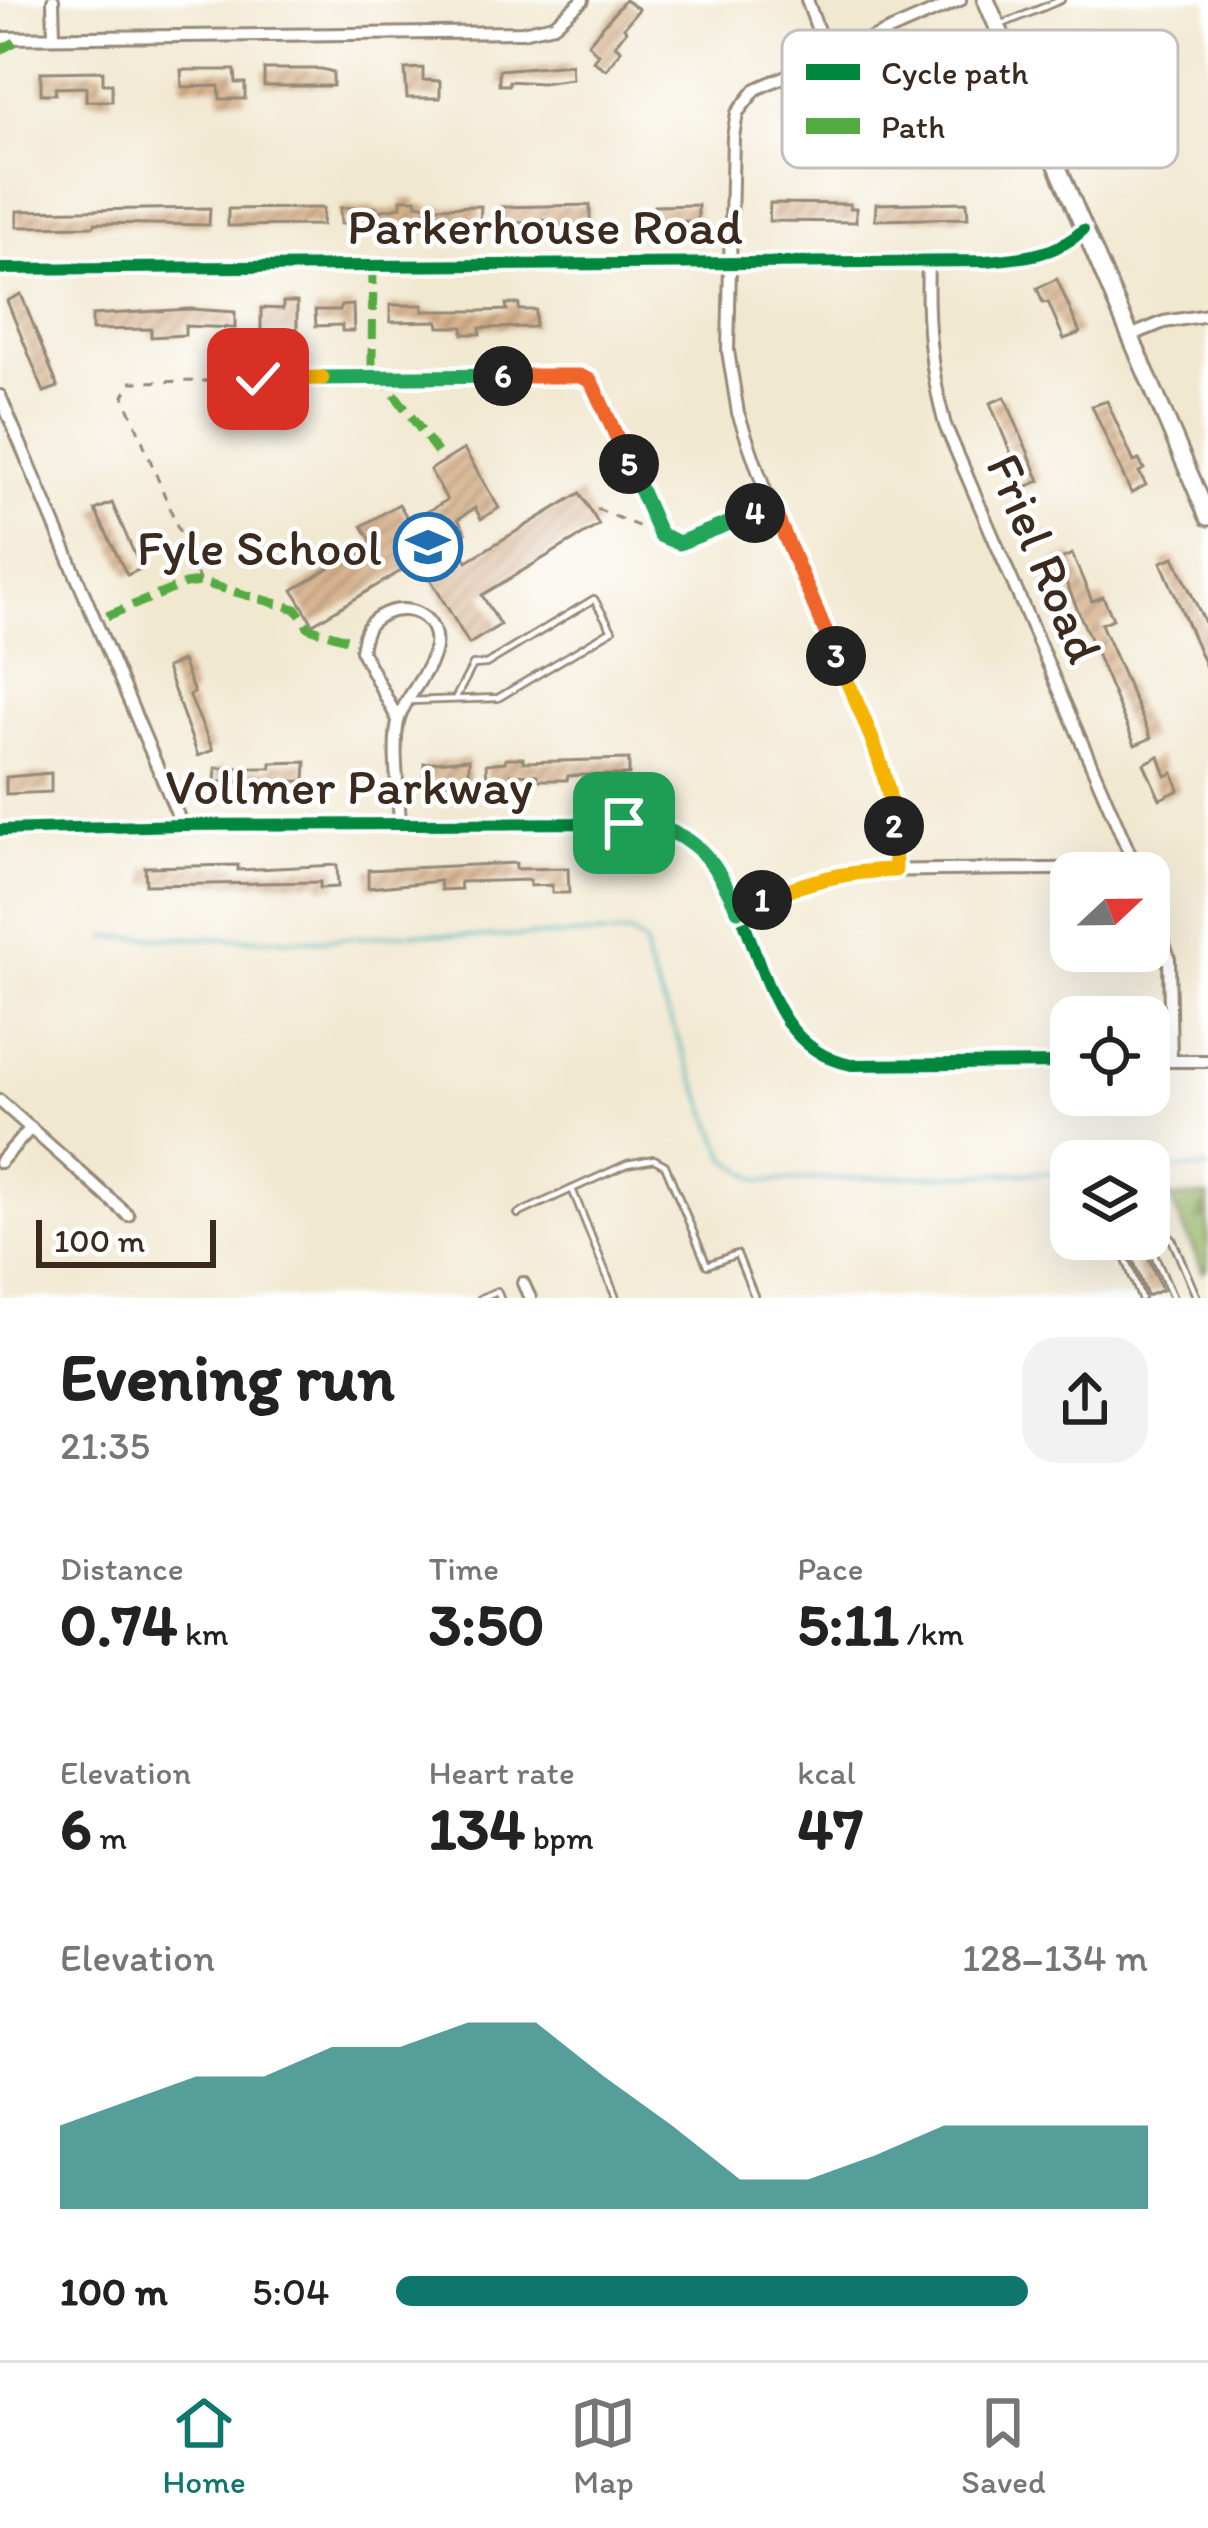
<!DOCTYPE html>
<html lang="en">
<head>
<meta charset="utf-8">
<style>
	:root { --surface:#fff; --page:#f2f2f2; --text:#222; --muted:#767676; --line:#e0e0e0; --accent:#0f766e }
	body { margin:0; font-family:Itim,sans-serif; background:var(--page); color:var(--text); height:100vh; display:flex; flex-direction:column; font-size:45px; white-space:nowrap }
	* { box-sizing:border-box; margin:0 }
	p { font-size:39px; color:var(--muted) }
	.icon { flex:none; width:66px; height:66px; fill:none; stroke:currentColor; stroke-width:2; stroke-linecap:round; stroke-linejoin:round }
	.map { position:relative; height:1298px; overflow:hidden }
	.sheet { display:flex; flex-direction:column; background:var(--surface); flex:1 }
	.sheet>* { flex:none }
	.needle { width:78px; rotate:68deg }
	.tools { position:absolute; left:1050px; top:852px; display:grid; gap:24px }
	.tools a { display:grid; place-items:center; width:120px; height:120px; border-radius:24px; background:var(--surface); box-shadow:0 12px 48px #0002; font-size:60px }
	.scale { position:absolute; left:36px; bottom:30px; width:180px; box-sizing:border-box; padding-left:12px; border:6px solid #3b2a1e; border-top:0; font-size:33px; line-height:42px; white-space:nowrap; color:#3b2a1e; -webkit-text-stroke:9px #fff; paint-order:stroke }
	.pin { position:absolute; display:grid; place-items:center; width:102px; height:102px; color:#fff; margin:-51px; border-radius:24px; box-shadow:0 6px 18px #0006 }
	.km { position:absolute; width:60px; height:60px; margin:-30px; border-radius:50%; background:#222; color:#fff; font-size:33px; line-height:60px; text-align:center }
	.round { display:grid; place-items:center; flex:none; width:126px; height:126px; border-radius:36px; background:var(--page) }
	.head { display:flex; align-items:center; justify-content:space-between; height:204px; padding:0 60px }
	h1 { font-size:66px; font-weight:700; line-height:90px }
	.metrics { display:grid; grid-template-columns:repeat(3,1fr); gap:18px; height:204px; padding:12px 60px }
	.metrics div { display:grid; align-content:center }
	.metrics b { font-size:60px; font-weight:700 }
	.metrics small { font-size:33px; font-weight:400 }
	.metrics p { font-size:33px }
	.chart { height:336px; padding:24px 60px }
	.chart p { display:flex; justify-content:space-between }
	.chart svg { width:100%; height:216px; margin-top:12px; fill:var(--accent); opacity:.7 }
	ul { padding:0 60px; list-style:none; font-size:39px }
	li { display:grid; grid-template-columns:192px 144px 1fr; align-items:center; height:90px }
	li i { height:30px; border-radius:15px; background:var(--accent) }
	.tab-bar { display:flex; justify-content:space-around; align-items:center; height:168px; border-top:3px solid var(--line); background:var(--surface); font-size:33px; color:var(--muted) }
	.tab-bar a { display:grid; justify-items:center; gap:6px }
	.tab-bar .active { color:var(--accent) }
	.map>svg:first-child { display:block }
	.forest { fill:url(#forest-firs); stroke:#6a7044; stroke-width:3 }
	.lines { fill:none; stroke-linecap:round; stroke-linejoin:round }
	.stream { stroke:#3eafb8; stroke-width:3 }
	.building { fill:url(#building-hatch) }
	.lane-casing { stroke:#968977; stroke-width:10 }
	.street-casing { stroke:#968977; stroke-width:16 }
	.secondary-casing { stroke:#968977; stroke-width:21 }
	.path { stroke:#968977; stroke-width:3; stroke-dasharray:9 9; stroke-linecap:butt }
	.lane { stroke:#fff; stroke-width:4.5 }
	.street { stroke:#fff; stroke-width:10 }
	.secondary { stroke:#fff; stroke-width:15 }
	.quiet { stroke:#55ab43; stroke-width:9; stroke-dasharray:18 9; stroke-linecap:butt }
	.cycleway-casing { stroke:#fff; stroke-width:20 }
	.cycleway { stroke:#00873e; stroke-width:12 }
	.split-1-casing { stroke:#fff; stroke-width:24 }
	.split-2-casing { stroke:#fff; stroke-width:24 }
	.split-3-casing { stroke:#fff; stroke-width:24 }
	.split-4-casing { stroke:#fff; stroke-width:24 }
	.split-5-casing { stroke:#fff; stroke-width:24 }
	.split-6-casing { stroke:#fff; stroke-width:24 }
	.split-7-casing { stroke:#fff; stroke-width:24 }
	.split-8-casing { stroke:#fff; stroke-width:24 }
	.split-1 { stroke:#22a559; stroke-width:15 }
	.split-2 { stroke:#f5b400; stroke-width:15 }
	.split-3 { stroke:#f5b400; stroke-width:15 }
	.split-4 { stroke:#f0652b; stroke-width:15 }
	.split-5 { stroke:#22a559; stroke-width:15 }
	.split-6 { stroke:#f0652b; stroke-width:15 }
	.split-7 { stroke:#22a559; stroke-width:15 }
	.split-8 { stroke:#f5b400; stroke-width:15 }
	.labels { text-anchor:middle; stroke-width:9; stroke-linejoin:round; paint-order:stroke }
	.street-label { font-size:51px; fill:#3b2a1e; stroke:#fff }
	.poi-label { font-size:51px; fill:#3b2a1e; stroke:#fff; text-anchor:end }
	.key { fill:#fff; stroke:#c4bfbc; stroke-width:3 }
	.key-label { font-size:33px; fill:#3b2a1e }
</style>
</head>
<body>
<div class="map">
<svg width="1208" height="1298" viewBox="0 0 1208 1298">
	<defs>
		<pattern id="forest-firs" width="22" height="20" patternUnits="userSpaceOnUse" patternTransform="scale(3)"><rect width="22" height="20" fill="#98b669"/><path d="M5 1l3.5 6h-7zM16 11l3.5 6h-7z" fill="#7d9456"/></pattern>
		<pattern id="building-hatch" width="6" height="6" patternUnits="userSpaceOnUse" patternTransform="scale(3)"><rect width="6" height="6" fill="#d6b18c"/><path d="M-1 1l2-2M0 6l6-6M5 7l2-2" fill="none" stroke="#af9072"/></pattern>
	</defs>
	<rect width="100%" height="100%" fill="#fff"/>
	<filter id="ink" filterUnits="userSpaceOnUse"><feTurbulence type="fractalNoise" baseFrequency=".00833" numOctaves="2"/><feDisplacementMap in="SourceGraphic" scale="24" xChannelSelector="R" yChannelSelector="G"/><feConvolveMatrix kernelMatrix="1 2 1 2 8 2 1 2 1" color-interpolation-filters="sRGB"/></filter>
	<filter id="wash" filterUnits="userSpaceOnUse"><feTurbulence type="fractalNoise" baseFrequency=".004" numOctaves="4" result="noise"/><feDisplacementMap in="SourceGraphic" scale="48" xChannelSelector="R" yChannelSelector="G"/><feGaussianBlur stdDeviation="2.7" result="paint"/><feColorMatrix in="noise" values="0 0 0 0 0 0 0 0 0 0 0 0 0 0 0 0 0 1.4 0 .05"/><feComposite in="paint" operator="in"/></filter>
	<g filter="url(#wash)">
		<rect width="100%" height="100%" fill="#f1e8d0"/>
		<path class="forest" d="M1208 1196V1268L1203 1272 1170 1198Z"/>
		<g class="lines">
			<g class="stream">
				<path d="M107 937 321 940 416 933 481 937 631 934 645 944 647 963 727 1159 760 1181 1071 1172"/>
				<path d="M1149 1169H1208"/>
			</g>
		</g>
		<g id="blocks">
			<g class="building">
				<path d="M625 0 639 9 624 27 626 31 615 45 621 50 606 70 593 61 598 54 588 44Z"/>
				<path d="M571 64 572 79 541 83 509 81V85H499V70Z"/>
				<path d="M423 68V80L440 81V98H407L405 69Z"/>
				<path d="M264 69H322L333 72V86H264Z"/>
				<path d="M181 70H235L236 83H245V99H220L219 86 182 87Z"/>
				<path d="M103 71V84H112V101H86V87L55 88 56 94H41V72Z"/>
				<path d="M401 199H416L417 204 432 207 481 206 480 223 341 224 340 208 376 207 377 211 401 207Z"/>
				<path d="M967 202 968 218 875 220 876 204Z"/>
				<path d="M770 203 850 204V208H856V222L769 221Z"/>
				<path d="M590 205V226L554 225 553 220 499 224 500 207Z"/>
				<path d="M698 205V221L655 222 654 206Z"/>
				<path d="M210 208 209 225 95 223 94 226 17 227V211Z"/>
				<path d="M323 208 322 225 228 226V209Z"/>
				<path d="M1057 279 1080 333 1064 339 1048 302 1043 303 1037 288Z"/>
				<path d="M21 294 58 387 44 392 7 301Z"/>
				<path d="M283 302H297V334L261 331V308L283 309Z"/>
				<path d="M506 304H519V310H536L535 327 480 328V334H463V327H439L438 321 390 322V305H423V311H480L507 310Z"/>
				<path d="M353 305 354 331H342V325L316 326 315 310H340L341 306Z"/>
				<path d="M190 309 235 312V328L185 326V335L151 337V329L92 330V315Z"/>
				<path d="M1005 397 1040 481 1025 487 990 403Z"/>
				<path d="M1107 401 1134 462 1139 460 1144 469 1139 472 1146 485 1131 493 1092 406Z"/>
				<path d="M464 449 499 508 481 519 475 508 458 519 466 533 455 540 467 561 580 493 599 525 482 595 500 625 469 644 419 560 313 624 293 590 372 542 362 526 399 504 410 522 447 500 430 470Z"/>
				<path d="M112 503 141 569 127 575 95 510Z"/>
				<path d="M1072 554 1092 601 1103 597 1113 619 1101 624 1151 738 1135 745 1057 561Z"/>
				<path d="M1174 557 1208 629V672L1161 562Z"/>
				<path d="M182 661 194 693 189 695 213 750 198 756 166 668Z"/>
				<path d="M1159 756 1166 776 1173 773 1179 790 1160 799 1144 764Z"/>
				<path d="M506 758H523V762L629 759V775H582L568 776 567 780H538L537 775 511 774V780L487 779 486 764 505 762Z"/>
				<path d="M469 759V782H423L424 763Z"/>
				<path d="M306 762 305 781 215 782 216 768H271V763Z"/>
				<path d="M51 773V792L6 794V777Z"/>
				<path d="M516 863V869L568 868 569 893H552V885L530 886V880L460 882 461 889 441 890 440 881 368 888V870Z"/>
				<path d="M238 865V870L337 865 338 887 320 888V882L146 885 145 867Z"/>
				<path d="M1140 1239 1162 1290 1147 1296 1127 1244Z"/>
			</g>
		</g>
	</g>
	<g filter="url(#ink)">
		<use href="#blocks" fill-opacity="0" stroke="#968977" stroke-width="3"/>
		<g class="lines">
			<g class="lane-casing">
				<g id="lane">
					<path d="M1003 24 1061 0"/>
					<path d="M409 701 498 698 612 630 594 599 486 664 473 665 455 699"/>
					<path d="M518 1214 572 1189"/>
					<path d="M1149 1231 1159 1229 1172 1239 1197 1298"/>
					<path d="M1118 1239 1141 1298"/>
					<path d="M1147 1239 1173 1298"/>
					<path d="M481 1298 497 1291 500 1298"/>
					<path d="M616 1298 572 1189 627 1164 654 1159 665 1165 707 1265 737 1254 755 1298"/>
				</g>
			</g>
			<g class="street-casing">
				<g id="street">
					<path d="M53 0 54 36"/>
					<path d="M807 0 828 58"/>
					<path d="M2 38 522 32 554 25 583 0"/>
					<path d="M928 262C926 319 930 370 945 425L1138 873"/>
					<path d="M0 269 985 261C1021 258 1056 256 1083 230"/>
					<path d="M1130 336 1164 322 1208 315"/>
					<path d="M0 396 182 825"/>
					<path d="M398 720 361 650C363 641 364 631 370 624 386 606 421 603 433 629 446 660 404 693 398 722 392 750 399 795 400 824"/>
					<path d="M0 830 182 825 624 823C785 830 722 1038 851 1065L1071 1063"/>
					<path d="M895 870 892 807 883 769 763 485 738 413 728 351 733 137 737 113 756 89 960 0"/>
					<path d="M1149 897 1169 959 1171 1061"/>
					<path d="M738 910 812 880 855 871 1136 868"/>
					<path d="M1149 1061H1208"/>
					<path d="M0 1101 128 1215"/>
					<path d="M0 1162 31 1128"/>
					<path d="M523 1283 530 1298"/>
				</g>
			</g>
			<g class="secondary-casing">
				<path id="secondary" d="M986 0 1208 517"/>
			</g>
			<g class="path">
				<path d="M597 509 679 543 759 511"/>
				<path d="M200 582 124 396 131 382 580 376 597 389 660 535"/>
			</g>
			<use href="#lane" class="lane"/>
			<use href="#street" class="street"/>
			<use href="#secondary" class="secondary"/>
			<g class="quiet">
				<path d="M0 50 15 42"/>
				<path d="M373 267 372 364 441 457"/>
				<path d="M107 616 185 584 200 582 296 609 309 628 350 640"/>
			</g>
			<g class="cycleway-casing">
				<g id="cycleway">
					<path d="M0 269 985 261C1021 258 1056 256 1083 230"/>
					<path d="M0 830 182 825 624 823C785 830 722 1038 851 1065L1071 1063"/>
				</g>
			</g>
			<use href="#cycleway" class="cycleway"/>
		</g>
	</g>
	<g class="lines" filter="url(#ink)">
		<g class="split-1-casing">
			<path id="split-1" d="M624 823C690 826 711 853 738 910L762 900"/>
		</g>
		<g class="split-2-casing">
			<path id="split-2" d="M762 900C807 881 846 871 895 870L894 826"/>
		</g>
		<g class="split-3-casing">
			<path id="split-3" d="M836 656C860 711 888 765 894 826"/>
		</g>
		<g class="split-4-casing">
			<path id="split-4" d="M755 513 772 506 836 656"/>
		</g>
		<g class="split-5-casing">
			<path id="split-5" d="M629 464 660 535 679 543 755 513"/>
		</g>
		<g class="split-6-casing">
			<path id="split-6" d="M503 376H580L591 381 629 464"/>
		</g>
		<g class="split-7-casing">
			<path id="split-7" d="M322 378 503 376"/>
		</g>
		<g class="split-8-casing">
			<path id="split-8" d="M258 379 322 378"/>
		</g>
		<use href="#split-1" class="split-1"/>
		<use href="#split-2" class="split-2"/>
		<use href="#split-3" class="split-3"/>
		<use href="#split-4" class="split-4"/>
		<use href="#split-5" class="split-5"/>
		<use href="#split-6" class="split-6"/>
		<use href="#split-7" class="split-7"/>
		<use href="#split-8" class="split-8"/>
	</g>
	<defs>
		<g id="school-ring" transform="scale(3.45)"><circle r="9.5" fill="#fff" stroke="#1f6fb2" stroke-width="1.5"/><path d="M0-5L7-2L0 1L-7-2ZM-4 1L0 2.5L4 1V4Q0 6-4 4Z" fill="#1f6fb2"/></g>
	</defs>
	<g fill-rule="evenodd">
		<use href="#school-ring" x="428" y="547"/>
	</g>
	<g class="labels">
		<g class="street-label">
			<text x="545" y="244">Parkerhouse Road</text>
			<text transform="translate(1045 558) rotate(67)" y="18">Friel Road</text>
			<text x="349" y="804">Vollmer Parkway</text>
		</g>
		<g class="poi-label">
			<text x="382" y="565">Fyle School</text>
		</g>
	</g>
	<rect x="782" y="30" width="396" height="138" rx="18" class="key"/>
	<rect x="806" y="64" width="54" height="16" fill="#00873e"/>
	<rect x="806" y="118" width="54" height="16" fill="#55ab43"/>
	<g class="key-label">
		<text x="881" y="84">Cycle path</text>
		<text x="881" y="138">Path</text>
	</g>
</svg>
<div class="tools">
<a><svg class="needle" viewBox="-14 -14 28 28"><path d="M0-13l5 13h-10z" fill="#e53935"/><path d="M0 13l5-13h-10z" fill="#767676"/></svg></a>
<a><svg class="icon" aria-label="locate" viewBox="0 0 24 24"><circle cx="12" cy="12" r="6"/><path d="M12 2v4M12 18v4M2 12h4M18 12h4"/></svg></a>
<a><svg class="icon" aria-label="layers" viewBox="0 0 24 24"><path d="M12 4l9 5-9 5-9-5zM3 14l9 5 9-5"/></svg></a>
</div>
<div class="scale">100 m</div>
<div class="pin" style="left:624px;top:823px;background:#1e9e55"><svg class="icon" aria-label="arrive" viewBox="0 0 24 24"><path d="M6 21V4h12l-3 4 3 4H6"/></svg></div>
<div class="pin" style="left:258px;top:379px;background:#d93025"><svg class="icon" aria-label="check" viewBox="0 0 24 24"><path d="M5 12l5 5 9-10"/></svg></div>
<b class="km" style="left:762px;top:900px">1</b>
<b class="km" style="left:894px;top:826px">2</b>
<b class="km" style="left:836px;top:656px">3</b>
<b class="km" style="left:755px;top:513px">4</b>
<b class="km" style="left:629px;top:464px">5</b>
<b class="km" style="left:503px;top:376px">6</b>
</div>
<section class="sheet">
<div class="head"><div><h1>Evening run</h1><p>21:35</p></div><a class="round"><svg class="icon" aria-label="share" viewBox="0 0 24 24"><path d="M12 15V3M7 8l5-5 5 5M5 13v7h14v-7"/></svg></a></div>
<div class="metrics">
<div><p>Distance</p><b>0.74<small> km</small></b></div>
<div><p>Time</p><b>3:50</b></div>
<div><p>Pace</p><b>5:11<small> /km</small></b></div>
</div>
<div class="metrics">
<div><p>Elevation</p><b>6<small> m</small></b></div>
<div><p>Heart rate</p><b>134<small> bpm</small></b></div>
<div><p>kcal</p><b>47</b></div>
</div>
<div class="chart"><p><span>Elevation</span>128–134 m</p>
<svg viewBox="0 0 160 44" preserveAspectRatio="none"><path d="M0 44V27L10 22L20 17L30 17L40 11L50 11L60 6L70 6L80 17L90 27L100 38L110 38L120 33L130 27L140 27L150 27L160 27V44z"/></svg>
</div>
<ul>
<li><b>100 m</b>5:04<i style="width:84%"></i></li>
</ul>
</section>
<nav class="tab-bar">
<a class="active"><svg class="icon" aria-label="home" viewBox="0 0 24 24"><path d="M3 11l9-7 9 7M6 9v11h12V9"/></svg>Home</a>
<a><svg class="icon" aria-label="map" viewBox="0 0 24 24"><path d="M3 6l6-2 6 2 6-2v14l-6 2-6-2-6 2zM9 4v14M15 6v14"/></svg>Map</a>
<a><svg class="icon" aria-label="saved" viewBox="0 0 24 24"><path d="M7 4h10v16l-5-4-5 4z"/></svg>Saved</a>
</nav>
</body>
</html>
